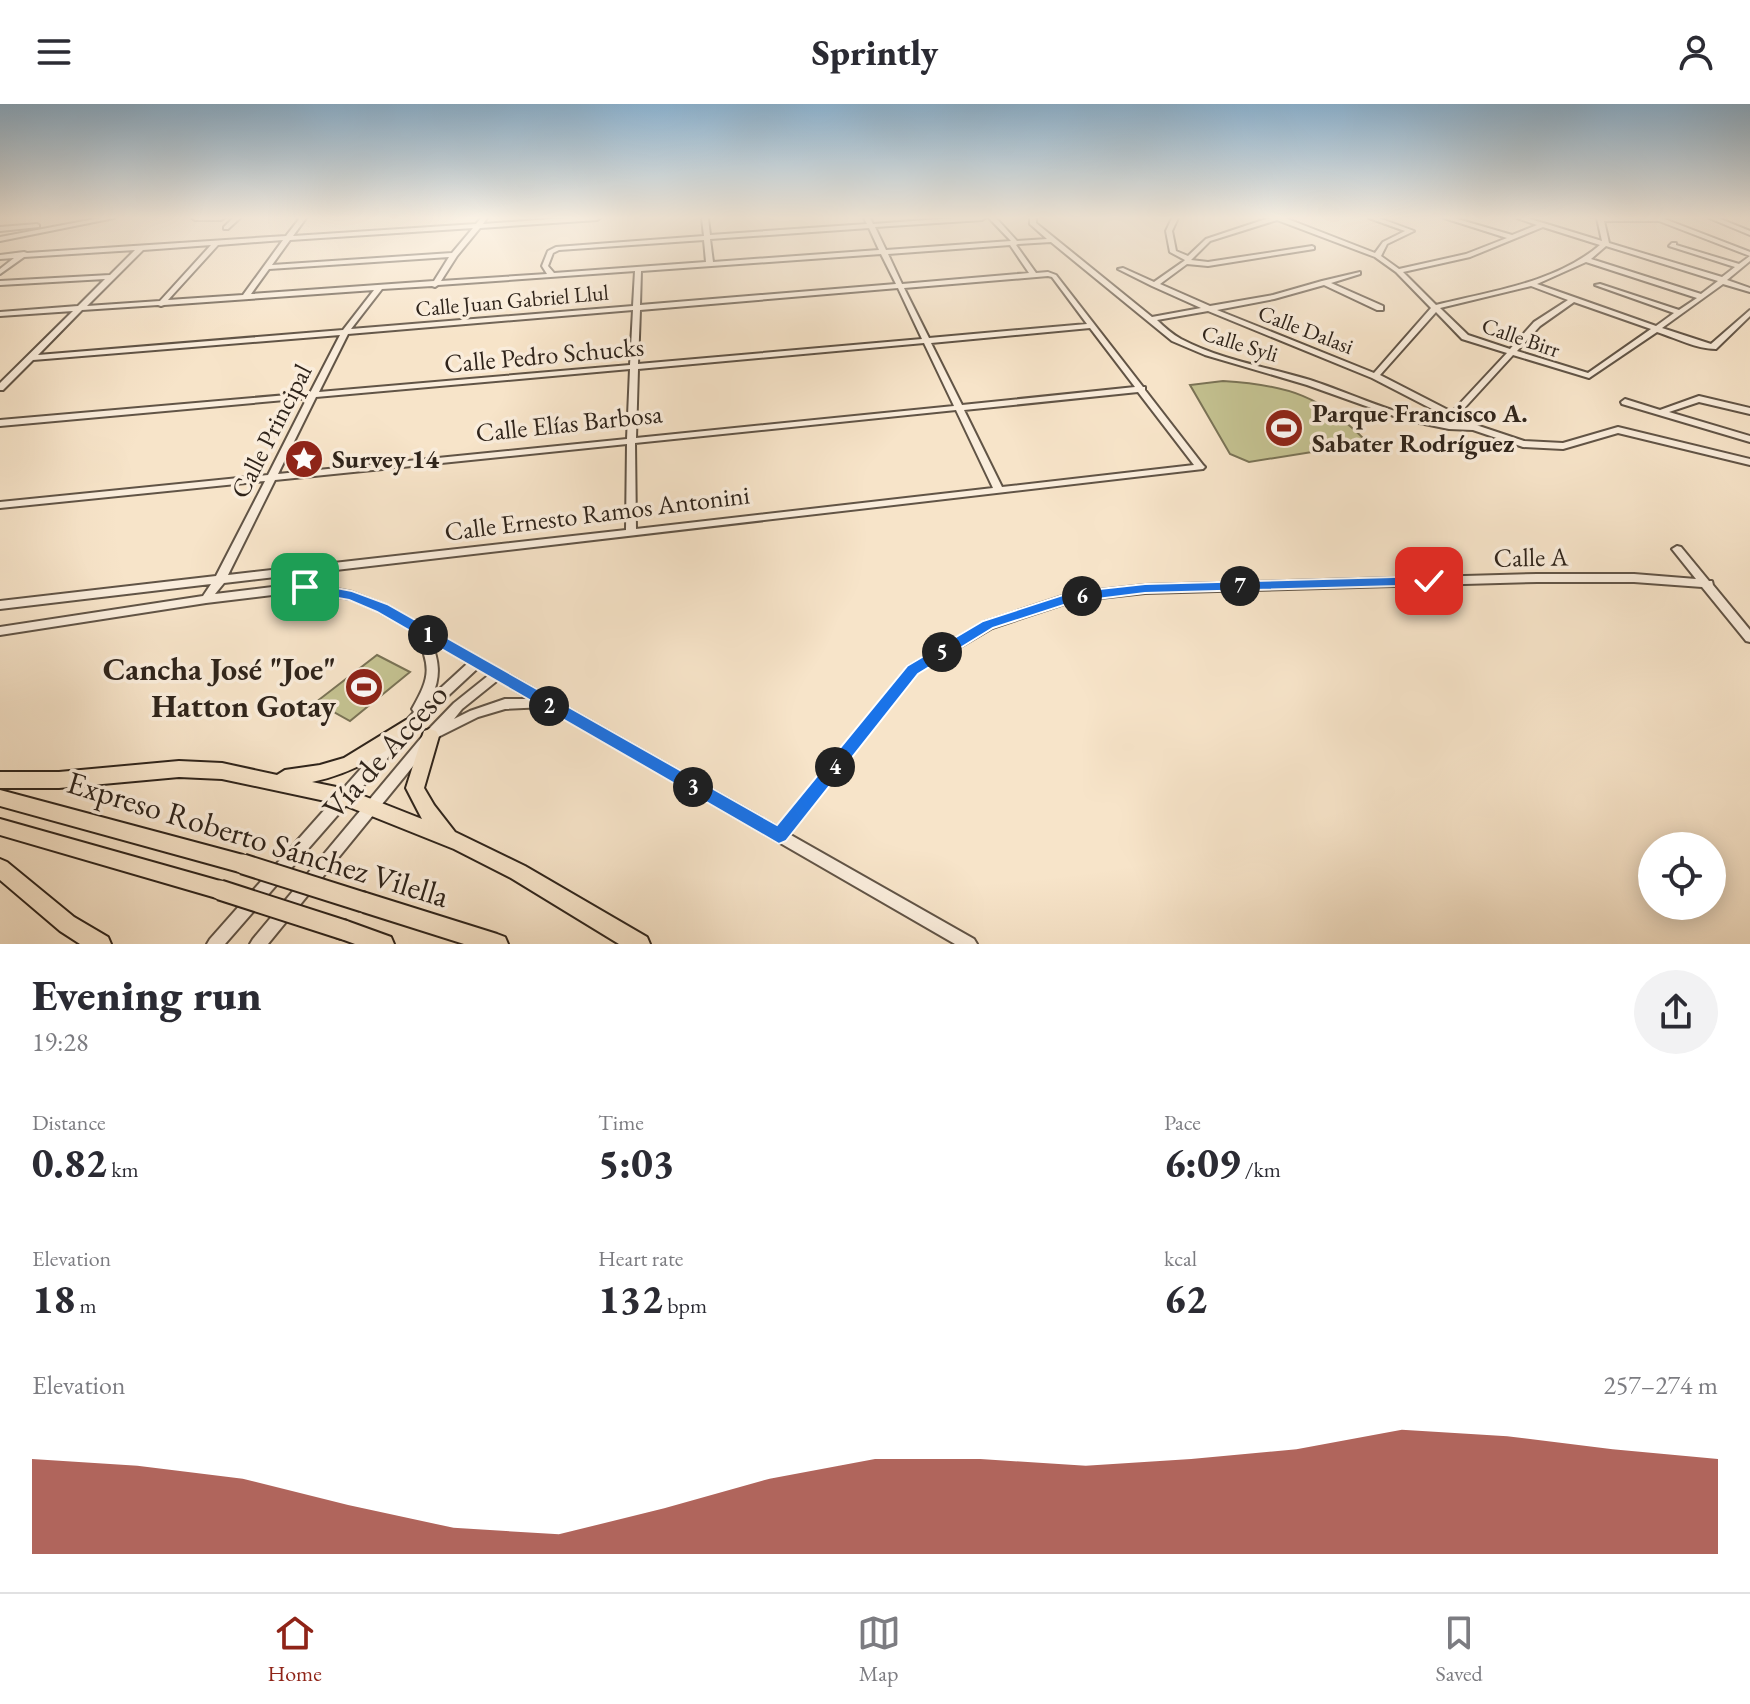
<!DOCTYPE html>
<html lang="en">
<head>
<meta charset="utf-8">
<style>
	:root { --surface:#fff; --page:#f2f2f3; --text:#2b2b33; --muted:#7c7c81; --line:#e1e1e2; --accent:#8f2418 }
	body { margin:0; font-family:"EB Garamond",serif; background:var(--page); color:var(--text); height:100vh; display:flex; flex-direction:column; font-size:30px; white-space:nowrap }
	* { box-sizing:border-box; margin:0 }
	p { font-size:26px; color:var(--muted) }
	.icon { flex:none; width:44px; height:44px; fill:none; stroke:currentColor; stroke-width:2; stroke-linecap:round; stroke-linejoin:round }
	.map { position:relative; height:840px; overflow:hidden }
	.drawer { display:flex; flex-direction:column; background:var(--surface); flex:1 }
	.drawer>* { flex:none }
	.buttons { position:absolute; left:1638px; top:728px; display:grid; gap:16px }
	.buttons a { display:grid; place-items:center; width:88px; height:88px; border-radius:50%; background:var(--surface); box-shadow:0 4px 20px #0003; font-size:40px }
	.pin { position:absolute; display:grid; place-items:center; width:68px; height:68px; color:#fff; margin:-34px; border-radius:16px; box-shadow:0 4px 12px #0006 }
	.km { position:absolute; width:40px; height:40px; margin:-20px; border-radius:50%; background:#222; color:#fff; font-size:22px; line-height:40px; text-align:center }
	.round { display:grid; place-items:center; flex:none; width:84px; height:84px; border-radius:42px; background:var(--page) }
	.head { display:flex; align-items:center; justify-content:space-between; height:136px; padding:0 32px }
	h1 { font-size:44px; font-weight:800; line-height:60px }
	.metrics { display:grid; grid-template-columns:repeat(3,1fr); gap:12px; height:136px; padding:8px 32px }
	.metrics div { display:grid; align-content:center }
	.metrics b { font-size:40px; font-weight:800 }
	.metrics small { font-size:22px; font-weight:400 }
	.metrics p { font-size:22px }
	.chart { height:224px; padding:16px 32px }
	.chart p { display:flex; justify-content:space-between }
	.chart svg { width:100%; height:144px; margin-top:8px; fill:var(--accent); opacity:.7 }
	header { display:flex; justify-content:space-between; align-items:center; height:104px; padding:0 32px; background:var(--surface); font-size:36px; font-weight:800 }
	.tabs { display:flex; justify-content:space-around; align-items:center; height:112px; border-top:2px solid var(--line); background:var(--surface); font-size:22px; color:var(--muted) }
	.tabs a { display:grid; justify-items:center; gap:4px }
	.tabs .active { color:var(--accent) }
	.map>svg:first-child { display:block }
	.green { fill:#c4c291; stroke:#7a7356; stroke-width:2 }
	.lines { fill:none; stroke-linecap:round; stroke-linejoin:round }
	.minor-casing { stroke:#615446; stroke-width:4 }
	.highway-casing { stroke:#2f241b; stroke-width:4 }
	.minor { fill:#faeddc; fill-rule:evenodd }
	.highway { fill:#f7e4c9; fill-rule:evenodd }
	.highway-bridge-casing { stroke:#2f241b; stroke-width:23; stroke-linecap:butt }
	.highway-bridge { stroke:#f7e4c9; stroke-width:19 }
	.route { fill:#1a73e8; stroke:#fff; stroke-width:2 }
	.labels { text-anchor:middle; stroke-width:7; stroke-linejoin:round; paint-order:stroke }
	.far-street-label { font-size:22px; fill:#2f241b; stroke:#faeddc }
	.street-label { font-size:26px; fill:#2f241b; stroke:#faeddc }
	.poi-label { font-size:26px; font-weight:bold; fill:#2f241b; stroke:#faeddc; text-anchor:start }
	.near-poi-label { font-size:32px; font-weight:bold; fill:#2f241b; stroke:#faeddc; text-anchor:end }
	.near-street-label { font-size:32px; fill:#2f241b; stroke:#faeddc }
</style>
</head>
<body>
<header><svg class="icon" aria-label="menu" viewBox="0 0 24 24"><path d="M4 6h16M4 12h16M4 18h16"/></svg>Sprintly<svg class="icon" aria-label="person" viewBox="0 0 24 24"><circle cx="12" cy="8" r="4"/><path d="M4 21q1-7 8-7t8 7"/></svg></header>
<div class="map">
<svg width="1750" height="840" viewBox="0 0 1750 840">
	<rect width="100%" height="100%" fill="#f7e4c9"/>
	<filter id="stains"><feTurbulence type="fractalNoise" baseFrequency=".0025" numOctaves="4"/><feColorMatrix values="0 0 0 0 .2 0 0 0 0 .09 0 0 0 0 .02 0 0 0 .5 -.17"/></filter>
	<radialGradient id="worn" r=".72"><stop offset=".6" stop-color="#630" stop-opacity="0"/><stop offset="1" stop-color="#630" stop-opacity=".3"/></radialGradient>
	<g class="green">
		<path d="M1223 277C1288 281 1322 292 1368 339L1249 358 1230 350 1190 281Z"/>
		<path d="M377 551 410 568 350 617 316 598Z"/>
	</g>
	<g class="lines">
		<g class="minor-casing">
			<g id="minor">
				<path d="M100 114H114L0 137V133Z"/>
				<path d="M192 114H224L221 116H195Z"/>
				<path d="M233 114H240L228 125H224V123Z"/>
				<path d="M300 114H306L293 132 476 120 481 114H487L483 120 565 114H600L597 116 480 124 457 152 441 177 547 170 542 162 548 147 556 143 704 132 702 114H708L710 131 867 120 864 114H870L873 120 953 114H985L982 116 875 123 886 146 1011 137 989 114H996L1017 137 1047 135 1030 120V114H1036V119L1152 213 1201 204 1152 182 1118 165 1123 164 1154 178 1184 157 1185 156 1170 148 1166 127 1172 114H1178L1172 127 1176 147 1188 152 1206 135 1269 114H1285L1375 149 1383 138 1405 127 1369 114H1379L1414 127 1387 140 1381 152 1399 165 1466 150 1507 134 1444 114H1454L1512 131 1537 121 1517 114H1527L1602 137 1597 114H1662L1750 148V152L1659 117H1604L1609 139 1722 173 1735 163 1669 142 1672 139H1676V141L1739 160 1750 152V157L1727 176 1750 184V188L1723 180 1662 224 1711 240 1750 206V212L1716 245C1696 245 1676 234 1657 228L1589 274 1513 251 1458 311 1479 322 1524 337 1563 339 1618 323 1750 355V361L1618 329 1563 345 1523 343 1473 326 1449 325 1405 316 1307 281 1205 251 1172 237 1051 138 1018 140 1016 141 1036 169 1048 168 1056 171 1143 283H1145V286L1203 361 1205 363 1203 365 224 479 215 490 305 479 352 488 386 501 778 723 908 563 984 518 1072 489 1145 481 1537 470H1634L1696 475 1672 445 1677 442 1681 443 1709 477H1712L1713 481 1750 526V538L1746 537 1702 483 1634 478H1537L1145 489 1073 497 992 524 916 569 789 730 974 835 977 840H955L545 603 505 605 478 613 436 634 268 840H250L253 835 426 628 454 599 489 571 478 564 408 629 404 630 400 629 398 625 414 608 412 605C431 572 431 563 415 528L378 507 350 495 305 487 206 499 0 531V523L203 492 211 480 0 505V497L216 472 265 377 0 404V398L268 371 307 294 0 322V316L310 289 340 231 33 256 3 286H0V279L73 207 0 212V208L78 202 105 175 0 181V177L110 171 135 146 24 153 0 170V165L14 154 0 155V151L24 148 27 149 286 132ZM1277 116 1375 153 1396 168 1431 204 1374 269 1217 206 1274 195 1324 181 1377 206H1383V202L1331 179 1360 170V168L1322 177 1273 191 1210 202 1160 180 1187 160 1208 162 1314 145V143L1312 142 1208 158 1191 156 1210 137ZM1543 123 1600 141C1555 179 1492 187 1436 201L1403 168 1470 153ZM473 124 452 149 272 161 290 136ZM869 124 879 146 713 158 710 135ZM283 136 243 191 168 196 218 141ZM704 136 706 158 554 169 548 162 553 149 559 146ZM211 141 160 197 87 202 143 146ZM1010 141 1029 169 902 180 888 150ZM1606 142 1718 177 1701 190 1591 155ZM881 150 896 180 640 201 641 167ZM449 153 434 177 251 190 269 165ZM1586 158 1697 194 1679 206 1600 180 1595 181 1674 209 1656 222 1537 180ZM635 167 633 202 351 225 382 185 432 182 435 183 438 181ZM1048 172 1052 173 1087 220 929 234 904 184ZM1531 182 1568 196 1534 218 1510 245 1468 231 1440 204ZM898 184 922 235 638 260 640 206ZM374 186 343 226 38 251 82 206 158 201 161 202 164 201ZM1574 198 1651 225 1588 269 1517 247 1540 222ZM633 206 630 261 319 288 348 230ZM1208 207 1372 274 1463 321C1409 318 1361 293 1310 276 1267 263 1221 256 1181 235 1172 230 1164 223 1157 216ZM1436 208 1462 235 1507 249 1452 308 1380 271ZM1090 224 1135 283 962 301 931 239ZM924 239 954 302 636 334 638 265ZM630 265 627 335 278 370 316 293ZM1138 288 1194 361 1002 383 964 306ZM956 306 993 384 636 425 635 339ZM627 340 626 426 228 471 275 376ZM431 537 468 559 432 592C441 572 439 557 431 537ZM498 576 530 595H505L470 607 454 615 462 605Z"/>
				<path d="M1709 114H1718L1750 127V131Z"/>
				<path d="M37 120 39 121V123L0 127V123Z"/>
				<path d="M1699 292 1750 304V310L1699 298 1669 308 1750 332V338L1622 300 1621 298 1625 295 1660 306Z"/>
				<path d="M394 632 399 633 400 637 399 641 225 840H207L210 835 389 633Z"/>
			</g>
		</g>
		<g class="highway-casing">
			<g id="highway">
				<path d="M406 616 412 618 415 623 412 628C382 652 350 670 312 678L346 685 422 715 406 684 424 627 430 625 436 627 439 632 424 684 434 701 455 728 525 762 647 833 650 840H619L511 774 454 745 344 701 222 675 179 673 59 684H0V668H59L179 657 222 659 277 671 285 666 320 661 344 654Z"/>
				<path d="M0 686 243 751 250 754 253 760 250 766 243 769 0 702Z"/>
				<path d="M0 715 220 777 227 779 230 786 227 793 220 795 0 731Z"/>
				<path d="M0 755 7 758 74 813 108 833 111 840H80L60 827 0 776Z"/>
				<path d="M363 788 497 830 505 833 508 840H464L363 808 356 805 353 798 356 791Z"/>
				<path d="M344 816 391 833 394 840H355L336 833 333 826 336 819Z"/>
			</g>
		</g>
		<use href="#minor" class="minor"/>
		<use href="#highway" class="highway"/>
		<g class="highway-bridge-casing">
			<g id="highway-bridge">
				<path d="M243 760 363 798"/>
				<path d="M220 786 344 826"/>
			</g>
		</g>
		<use href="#highway-bridge" class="highway-bridge"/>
	</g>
	<linearGradient id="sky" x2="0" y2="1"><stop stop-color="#8cb7d8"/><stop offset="0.49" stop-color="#fbf3e7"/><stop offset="1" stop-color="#fbf3e7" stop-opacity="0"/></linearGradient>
	<rect width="1750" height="232" fill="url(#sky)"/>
	<path class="route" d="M1429 472 1436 477 1434 481 1145 489 1073 498 993 524 918 570 786 737 779 740 377 508 349 496 305 488 298 483 305 478 352 487 387 500 777 721 907 562 983 517 1072 488 1145 480Z"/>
	<defs>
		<g id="stadium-disc" transform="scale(2)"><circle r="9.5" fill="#8f2418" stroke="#faeddc"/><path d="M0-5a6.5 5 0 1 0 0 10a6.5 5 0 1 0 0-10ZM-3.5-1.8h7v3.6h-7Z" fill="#fff"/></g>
		<g id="sight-disc" transform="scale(2)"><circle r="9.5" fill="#8f2418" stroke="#faeddc"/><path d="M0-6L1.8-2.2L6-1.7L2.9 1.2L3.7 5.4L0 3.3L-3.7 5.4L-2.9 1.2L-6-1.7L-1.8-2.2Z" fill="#fff"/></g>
	</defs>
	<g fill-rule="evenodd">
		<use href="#stadium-disc" x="1284" y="324"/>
		<use href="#sight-disc" x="304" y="355"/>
		<use href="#stadium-disc" x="364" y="583"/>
	</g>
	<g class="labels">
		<g class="far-street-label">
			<text transform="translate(512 196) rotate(-5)" y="8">Calle Juan Gabriel Llul</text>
			<text transform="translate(1306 225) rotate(21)" y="8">Calle Dalasi</text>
			<text transform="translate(1521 233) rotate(19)" y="8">Calle Birr</text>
			<text transform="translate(1240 239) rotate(17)" y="8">Calle Syli</text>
		</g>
		<g class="street-label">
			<text transform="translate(544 251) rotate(-5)" y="9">Calle Pedro Schucks</text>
			<text transform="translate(569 319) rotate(-6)" y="9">Calle Elías Barbosa</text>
			<text transform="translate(271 327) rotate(-63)" y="9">Calle Principal</text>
			<text transform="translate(597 409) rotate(-7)" y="9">Calle Ernesto Ramos Antonini</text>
			<text transform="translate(1531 453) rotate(-1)" y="9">Calle A</text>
		</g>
		<g class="poi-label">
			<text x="1312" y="318">Parque Francisco A.<tspan x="1312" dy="30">Sabater Rodríguez</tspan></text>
			<text x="332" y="364">Survey 14</text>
		</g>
		<g class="near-poi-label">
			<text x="336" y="576">Cancha José "Joe"<tspan x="336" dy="37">Hatton Gotay</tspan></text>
		</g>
		<g class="near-street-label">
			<text transform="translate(385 647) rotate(-48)" y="11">Vía de Acceso</text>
			<text transform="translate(258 735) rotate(17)" y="11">Expreso Roberto Sánchez Vilella</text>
		</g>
	</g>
	<rect width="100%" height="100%" filter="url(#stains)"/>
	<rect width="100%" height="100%" fill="url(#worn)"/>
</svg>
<div class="buttons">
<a><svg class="icon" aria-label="locate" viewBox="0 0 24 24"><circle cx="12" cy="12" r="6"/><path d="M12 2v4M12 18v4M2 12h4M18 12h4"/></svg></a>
</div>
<div class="pin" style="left:305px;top:483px;background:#1e9e55"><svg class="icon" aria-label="arrive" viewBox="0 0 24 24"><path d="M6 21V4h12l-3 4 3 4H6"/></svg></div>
<div class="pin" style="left:1429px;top:477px;background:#d93025"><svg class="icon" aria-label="check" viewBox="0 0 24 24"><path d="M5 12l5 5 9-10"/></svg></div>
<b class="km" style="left:428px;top:531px">1</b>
<b class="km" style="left:549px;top:602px">2</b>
<b class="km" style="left:693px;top:683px">3</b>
<b class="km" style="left:835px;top:663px">4</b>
<b class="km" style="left:942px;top:548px">5</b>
<b class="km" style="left:1082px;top:492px">6</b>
<b class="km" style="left:1240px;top:482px">7</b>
</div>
<section class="drawer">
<div class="head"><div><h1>Evening run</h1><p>19:28</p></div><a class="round"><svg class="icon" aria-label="share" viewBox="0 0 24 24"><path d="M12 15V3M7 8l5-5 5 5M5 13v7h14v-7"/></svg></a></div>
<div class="metrics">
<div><p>Distance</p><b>0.82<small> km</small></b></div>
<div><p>Time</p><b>5:03</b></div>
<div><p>Pace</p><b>6:09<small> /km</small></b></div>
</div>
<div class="metrics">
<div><p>Elevation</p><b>18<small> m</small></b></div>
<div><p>Heart rate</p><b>132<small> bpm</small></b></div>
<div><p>kcal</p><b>62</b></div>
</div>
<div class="chart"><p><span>Elevation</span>257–274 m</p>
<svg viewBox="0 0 160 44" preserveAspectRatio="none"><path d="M0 44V15L10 17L20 21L30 29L40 36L50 38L60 30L70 21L80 15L90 15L100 17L110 15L120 12L130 6L140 8L150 12L160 15V44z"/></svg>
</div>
</section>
<nav class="tabs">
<a class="active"><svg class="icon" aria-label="home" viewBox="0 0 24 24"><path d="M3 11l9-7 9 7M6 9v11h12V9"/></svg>Home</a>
<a><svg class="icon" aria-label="map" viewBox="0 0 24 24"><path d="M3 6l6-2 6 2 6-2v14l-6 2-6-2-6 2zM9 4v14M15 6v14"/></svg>Map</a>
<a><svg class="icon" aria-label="saved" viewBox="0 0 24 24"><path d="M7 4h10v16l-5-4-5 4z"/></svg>Saved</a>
</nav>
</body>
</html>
